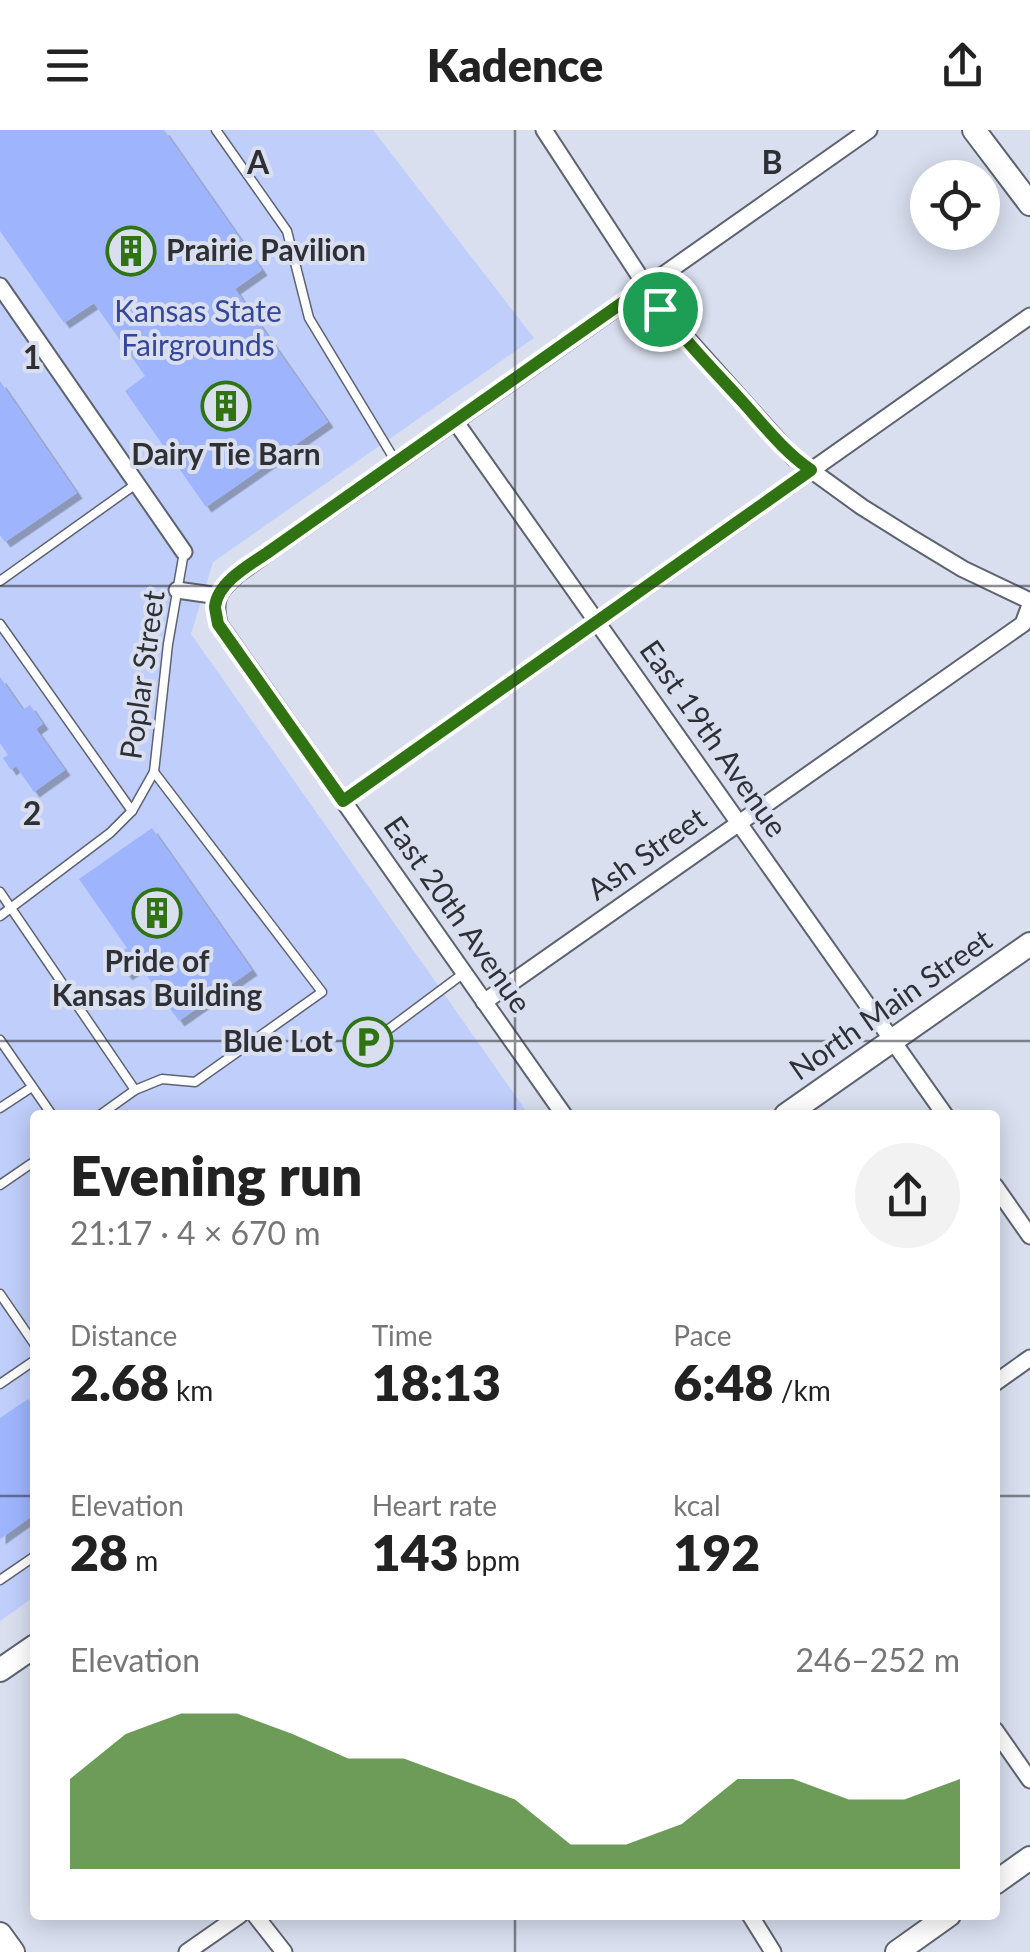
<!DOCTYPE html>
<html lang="en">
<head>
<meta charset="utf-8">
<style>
	:root { --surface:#fff; --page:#f2f2f2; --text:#222; --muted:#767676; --accent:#2f7312 }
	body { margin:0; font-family:Lato,sans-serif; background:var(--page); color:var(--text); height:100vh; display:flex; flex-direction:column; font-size:38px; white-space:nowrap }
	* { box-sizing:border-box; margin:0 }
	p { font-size:32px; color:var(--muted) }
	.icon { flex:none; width:55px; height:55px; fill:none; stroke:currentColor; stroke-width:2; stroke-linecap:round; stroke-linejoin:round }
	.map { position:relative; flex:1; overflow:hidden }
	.sheet { position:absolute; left:30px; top:980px; width:970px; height:810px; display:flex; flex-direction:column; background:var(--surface); border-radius:10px; box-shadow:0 5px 25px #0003 }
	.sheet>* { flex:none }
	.controls { position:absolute; left:910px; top:30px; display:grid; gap:20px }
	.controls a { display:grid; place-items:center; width:90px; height:90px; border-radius:50%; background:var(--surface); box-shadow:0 5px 25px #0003; font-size:50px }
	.pin { position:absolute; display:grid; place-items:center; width:85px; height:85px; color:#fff; margin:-42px; border:5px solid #fff; border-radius:50%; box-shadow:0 2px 10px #0007 }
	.round { display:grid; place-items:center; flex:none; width:105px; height:105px; border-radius:52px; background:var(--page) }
	.head { display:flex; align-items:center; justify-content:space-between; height:170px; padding:0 40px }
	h1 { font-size:55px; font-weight:800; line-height:75px }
	.figures { display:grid; grid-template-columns:repeat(3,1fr); gap:15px; height:170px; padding:10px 40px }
	.figures div { display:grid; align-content:center }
	.figures b { font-size:50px; font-weight:800 }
	.figures small { font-size:28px; font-weight:400 }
	.figures p { font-size:28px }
	.chart { height:280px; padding:20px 40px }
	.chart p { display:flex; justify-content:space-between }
	.chart svg { width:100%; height:180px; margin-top:10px; fill:var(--accent); opacity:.7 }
	header { display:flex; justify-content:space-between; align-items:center; height:130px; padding:0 40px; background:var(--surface); font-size:45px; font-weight:800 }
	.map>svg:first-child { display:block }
	.green { fill:#bfcefa }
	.building { fill:#9eb5fe; filter:url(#shadow) }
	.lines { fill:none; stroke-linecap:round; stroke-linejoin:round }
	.lane-casing { stroke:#5e6370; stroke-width:11 }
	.street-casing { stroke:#5e6370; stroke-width:19 }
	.secondary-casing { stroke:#5e6370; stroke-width:26 }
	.lane { stroke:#fff; stroke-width:8 }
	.street { stroke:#fff; stroke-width:15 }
	.secondary { stroke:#fff; stroke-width:22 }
	.route-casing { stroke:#fff; stroke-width:20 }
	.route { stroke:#2f7312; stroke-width:12 }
	.grid { fill:none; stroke:#2e3036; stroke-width:2.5; stroke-opacity:0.55 }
	.labels { text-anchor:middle; stroke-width:8; stroke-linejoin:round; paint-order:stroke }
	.poi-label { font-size:30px; font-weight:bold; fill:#2e3036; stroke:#d9dfef }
	.park-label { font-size:30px; fill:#35479b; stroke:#d9dfef }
	.street-label { font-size:30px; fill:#2e3036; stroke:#d9dfef }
	.grid-label { font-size:32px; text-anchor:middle; font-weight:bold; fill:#2e3036; stroke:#d9dfef; stroke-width:8; stroke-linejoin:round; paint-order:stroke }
</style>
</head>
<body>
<header><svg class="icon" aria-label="menu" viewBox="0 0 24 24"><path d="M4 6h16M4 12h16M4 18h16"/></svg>Kadence<svg class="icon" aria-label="share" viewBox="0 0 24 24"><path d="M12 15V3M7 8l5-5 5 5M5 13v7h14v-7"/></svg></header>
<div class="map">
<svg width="1030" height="1822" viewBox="0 0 1030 1822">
	<defs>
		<filter id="shadow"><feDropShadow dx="5.5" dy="5.5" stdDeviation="0" flood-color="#0004"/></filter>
	</defs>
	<rect width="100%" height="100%" fill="#d9dfef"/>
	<path class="green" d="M0 0H373L534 208 213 432 191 504 529 985H35V1466L0 1491Z"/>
	<g class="building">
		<path d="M0 0H164L262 140 235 159 328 292 206 377 125 261 145 246 94 173 64 193 0 101Z"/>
		<path d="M0 251 77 363 5 412 0 405Z"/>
		<path d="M0 547 23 580 30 575 43 594 36 599 65 640 34 662 16 636 11 640 3 628 8 625 0 613Z"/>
		<path d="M152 698 252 840 179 891 140 836 127 845 114 827 127 818 79 749Z"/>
		<path d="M28 1269 35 1279V1384L0 1409V1288Z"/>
	</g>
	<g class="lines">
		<g class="lane-casing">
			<g id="lane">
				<path d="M216 0 287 101 309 188 396 332"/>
				<path d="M0 451 136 354"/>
				<path d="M0 494 132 681"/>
				<path d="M0 762 135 960"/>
				<path d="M0 786 110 703 132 681 154 642 168 514 184 422"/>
				<path d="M0 910 52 985"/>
				<path d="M362 919 464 843"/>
				<path d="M0 978 32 957"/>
				<path d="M100 985 135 960 162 949 195 952 322 862 154 642"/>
				<path d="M0 1055 35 1031"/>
				<path d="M0 1164 35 1215"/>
				<path d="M0 1254 35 1230"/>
				<path d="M0 1450 35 1426"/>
			</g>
		</g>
		<g class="street-casing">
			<g id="street">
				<path d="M544 0 661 179 793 327 862 377 910 407 963 439 1030 471"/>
				<path d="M0 156 184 422"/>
				<path d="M455 291 945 985"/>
				<path d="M177 460 219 466"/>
				<path d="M343 671 1030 186"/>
				<path d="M484 872 1023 494 1030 475"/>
				<path d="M564 985 219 494C213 468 219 461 238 444L869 0"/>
				<path d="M995 1056 1030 1106"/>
				<path d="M995 1253 1030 1228"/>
				<path d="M995 1600 1030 1650"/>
				<path d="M255 1785 284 1822"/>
				<path d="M750 1785 773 1822"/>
				<path d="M187 1822 240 1785"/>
			</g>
		</g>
		<g class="secondary-casing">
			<g id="secondary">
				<path d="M974 0 1030 74"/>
				<path d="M786 985 1030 814"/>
				<path d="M0 1540 35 1516"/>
				<path d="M995 1753 1030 1728"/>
				<path d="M0 1804 13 1822"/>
				<path d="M897 1822 949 1785"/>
			</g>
		</g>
		<use href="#lane" class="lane"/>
		<use href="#street" class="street"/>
		<use href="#secondary" class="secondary"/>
	</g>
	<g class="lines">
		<g class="route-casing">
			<path id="route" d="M646 156C672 198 707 233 740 269 763 294 783 321 811 340L343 671 218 494C218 493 215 479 215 477 217 453 249 435 267 423Z"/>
		</g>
		<use href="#route" class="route"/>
	</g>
	<path class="grid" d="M515 0V985M0 456H1030M0 911H1030M0 1366H35M995 1366H1030M515 1785V1822"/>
	<defs>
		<g id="building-ring" transform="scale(2.5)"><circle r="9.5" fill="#d9dfef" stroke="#2f7312" stroke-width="1.5"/><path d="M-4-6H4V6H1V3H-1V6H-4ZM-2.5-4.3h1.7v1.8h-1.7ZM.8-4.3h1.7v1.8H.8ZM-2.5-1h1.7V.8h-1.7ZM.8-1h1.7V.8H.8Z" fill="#2f7312"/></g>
		<g id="parking-ring" transform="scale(2.5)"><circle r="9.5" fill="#d9dfef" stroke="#2f7312" stroke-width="1.5"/><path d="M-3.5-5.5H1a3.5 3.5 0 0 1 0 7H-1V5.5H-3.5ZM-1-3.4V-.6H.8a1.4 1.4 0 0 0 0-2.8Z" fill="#2f7312"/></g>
	</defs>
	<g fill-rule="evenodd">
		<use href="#building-ring" x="131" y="121"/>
		<use href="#building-ring" x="226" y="276"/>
		<use href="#building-ring" x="157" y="783"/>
		<use href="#parking-ring" x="368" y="912"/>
	</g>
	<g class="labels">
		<g class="poi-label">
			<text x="166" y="131" text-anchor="start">Prairie Pavilion</text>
			<text x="226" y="335">Dairy Tie Barn</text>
			<text x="157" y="842">Pride of<tspan x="157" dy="34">Kansas Building</tspan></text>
			<text x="333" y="922" text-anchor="end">Blue Lot</text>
		</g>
		<g class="park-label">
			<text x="198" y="192">Kansas State<tspan x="198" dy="34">Fairgrounds</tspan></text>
		</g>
		<g class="street-label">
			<text transform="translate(143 545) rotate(-82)" y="10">Poplar Street</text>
			<text transform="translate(713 609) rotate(55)" y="10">East 19th Avenue</text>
			<text transform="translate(647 724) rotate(-35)" y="10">Ash Street</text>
			<text transform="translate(457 785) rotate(55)" y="10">East 20th Avenue</text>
			<text transform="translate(891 875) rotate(-35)" y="10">North Main Street</text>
		</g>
	</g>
	<g class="grid-label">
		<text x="258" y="44">A</text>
		<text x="772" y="44">B</text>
		<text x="32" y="239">1</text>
		<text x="32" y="695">2</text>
	</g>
</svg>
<div class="controls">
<a><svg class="icon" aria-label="locate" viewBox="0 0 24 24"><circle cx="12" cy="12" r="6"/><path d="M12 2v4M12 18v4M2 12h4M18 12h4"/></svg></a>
</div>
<div class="pin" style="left:660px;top:179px;background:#1e9e55"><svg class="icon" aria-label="arrive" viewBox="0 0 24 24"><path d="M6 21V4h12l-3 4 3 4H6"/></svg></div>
<section class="sheet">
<div class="head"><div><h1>Evening run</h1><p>21:17 · 4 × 670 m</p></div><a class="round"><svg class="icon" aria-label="share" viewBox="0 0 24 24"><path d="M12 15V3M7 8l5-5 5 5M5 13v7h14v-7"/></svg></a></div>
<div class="figures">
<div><p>Distance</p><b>2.68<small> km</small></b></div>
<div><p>Time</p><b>18:13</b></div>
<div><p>Pace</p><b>6:48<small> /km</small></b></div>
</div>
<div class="figures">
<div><p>Elevation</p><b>28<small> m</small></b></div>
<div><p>Heart rate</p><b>143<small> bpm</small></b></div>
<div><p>kcal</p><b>192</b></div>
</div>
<div class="chart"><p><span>Elevation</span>246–252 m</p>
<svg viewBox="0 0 160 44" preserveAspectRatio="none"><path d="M0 44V22L10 11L20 6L30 6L40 11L50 17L60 17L70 22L80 27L90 38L100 38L110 33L120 22L130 22L140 27L150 27L160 22V44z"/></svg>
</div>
</section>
</div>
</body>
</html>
